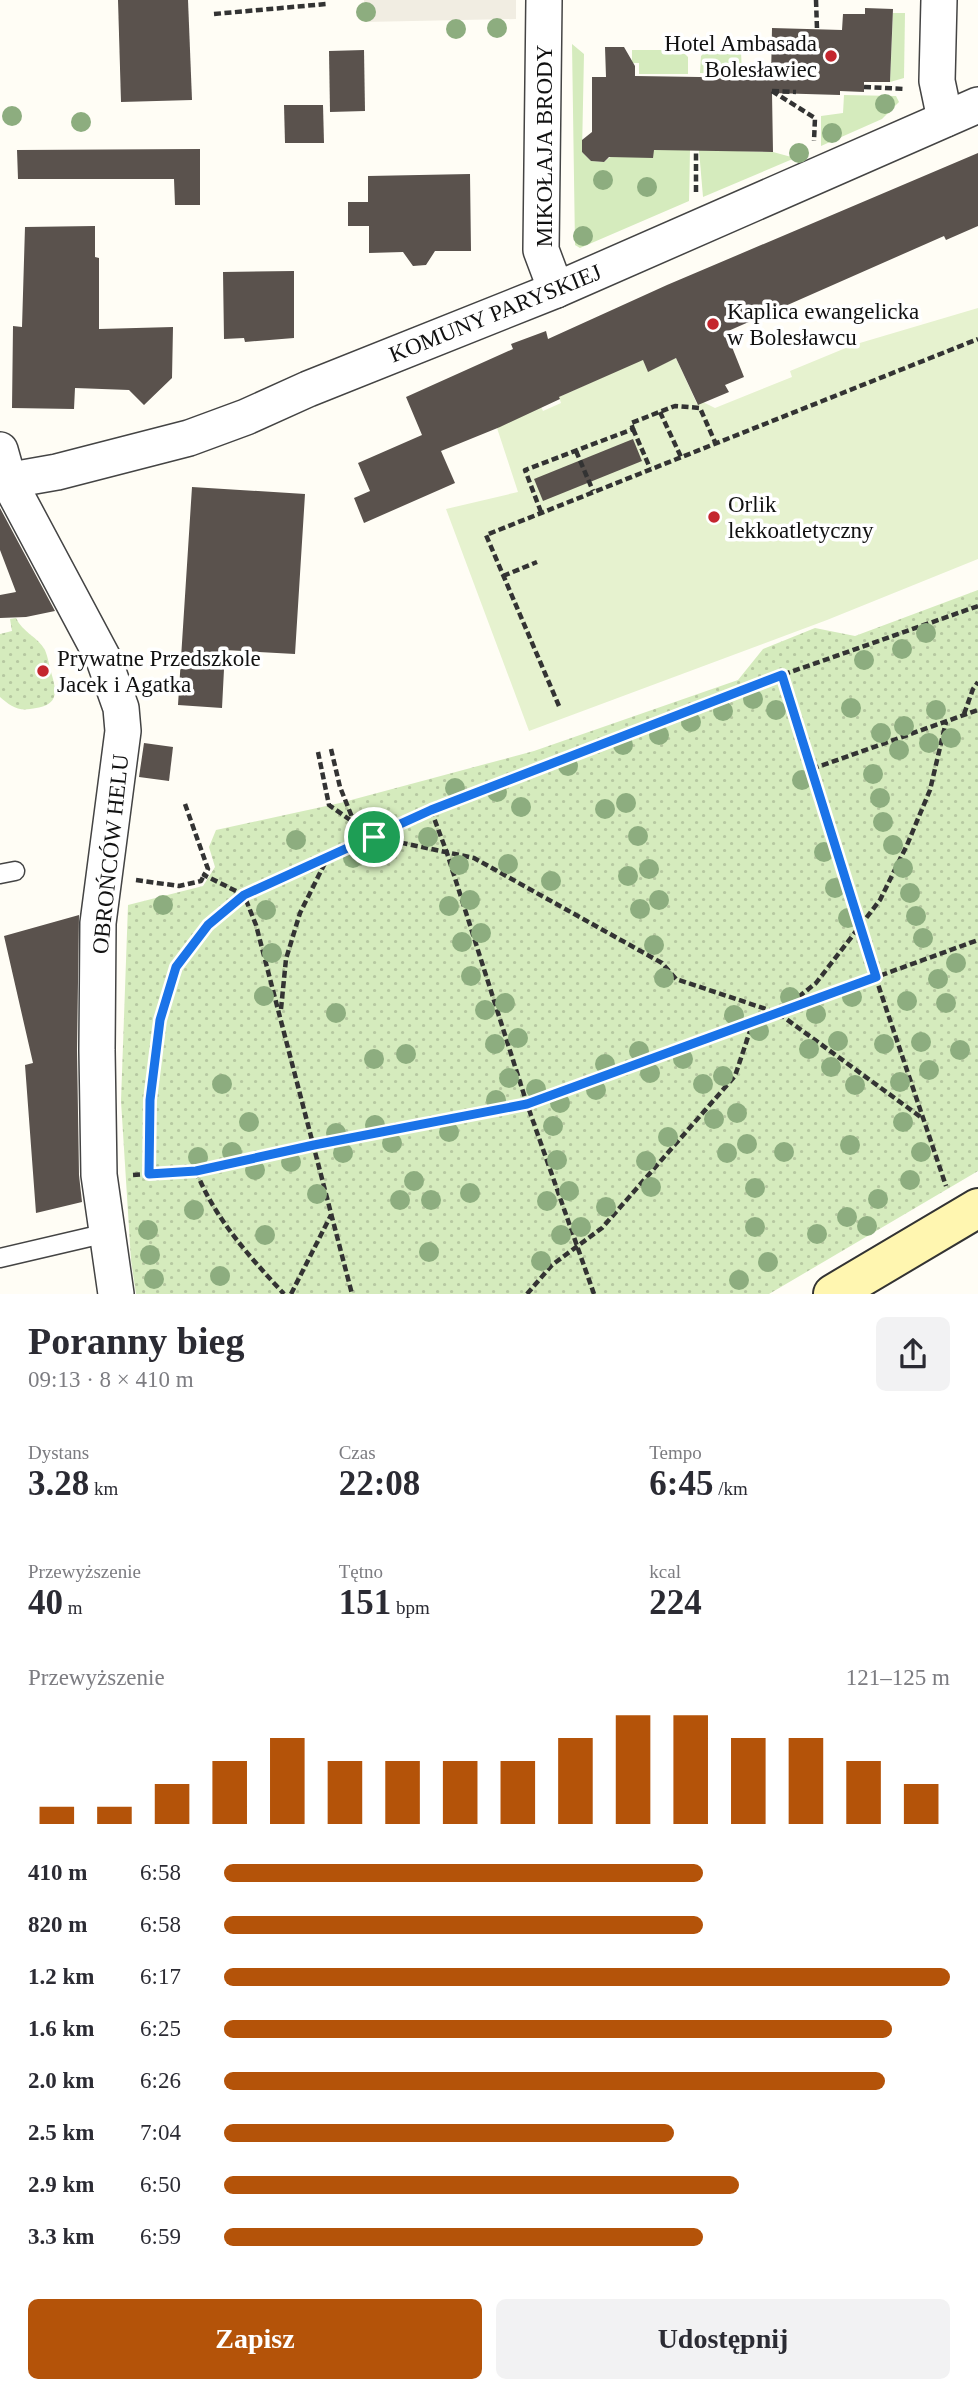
<!DOCTYPE html>
<html lang="pl">
<head>
<meta charset="utf-8">
<style>
	:root { --surface:#fff; --page:#f2f2f3; --text:#2b2b33; --muted:#7c7c81; --accent:#b45309 }
	body { margin:0; font-family:"Times New Roman",serif; background:var(--page); color:var(--text); height:100vh; display:flex; flex-direction:column; font-size:26px; white-space:nowrap }
	* { box-sizing:border-box; margin:0 }
	p { font-size:23px; color:var(--muted) }
	.icon { flex:none; width:38px; height:38px; fill:none; stroke:currentColor; stroke-width:2; stroke-linecap:round; stroke-linejoin:round }
	.map { position:relative; height:1294px; overflow:hidden }
	.panel { display:flex; flex-direction:column; background:var(--surface); flex:1 }
	.panel>* { flex:none }
	.pin { position:absolute; display:grid; place-items:center; width:60px; height:60px; color:#fff; margin:-30px; border:4px solid #fff; border-radius:50%; box-shadow:0 2px 7px #0007 }
	.round { display:grid; place-items:center; flex:none; width:74px; height:74px; border-radius:10px; background:var(--page) }
	.head { display:flex; align-items:center; justify-content:space-between; height:119px; padding:0 28px }
	h1 { font-size:38px; font-weight:700; line-height:52px }
	.stats { display:grid; grid-template-columns:repeat(3,1fr); gap:10px; height:119px; padding:7px 28px }
	.stats div { display:grid; align-content:center }
	.stats b { font-size:35px; font-weight:700 }
	.stats small { font-size:19px; font-weight:400 }
	.stats p { font-size:19px }
	.chart { height:196px; padding:14px 28px }
	.chart p { display:flex; justify-content:space-between }
	.chart svg { width:100%; height:126px; margin-top:7px; stroke:var(--accent); stroke-width:6 }
	.primary-button { display:flex; gap:14px; margin-top:auto; padding:14px 28px }
	.primary-button a { flex:1; height:80px; border-radius:10px; background:var(--accent); color:#fff; font-size:28px; font-weight:700; line-height:80px; text-align:center }
	.primary-button a+a { background:var(--page); color:var(--text) }
	ul { padding:0 28px; list-style:none; font-size:23px }
	li { display:grid; grid-template-columns:112px 84px 1fr; align-items:center; height:52px }
	li i { height:18px; border-radius:9px; background:var(--accent) }
	.map>svg:first-child { display:block }
	.grass { fill:#d5ebbd }
	.park { fill:url(#park-dots) }
	.pitch { fill:#e6f2cf }
	.plaza { fill:#f1ede2 }
	.building { fill:#5a524d }
	.lines { fill:none; stroke-linecap:round; stroke-linejoin:round }
	.lane-casing { stroke:#444; stroke-width:21 }
	.street-casing { stroke:#444; stroke-width:38 }
	.secondary-casing { stroke:#333; stroke-width:42 }
	.path { stroke:#333; stroke-width:4.5; stroke-dasharray:7 3.5; stroke-linecap:butt }
	.lane { stroke:#fff; stroke-width:18 }
	.street { stroke:#fff; stroke-width:35 }
	.secondary { stroke:#fff6b0; stroke-width:38 }
	.tree { fill:#8dad7f }
	.route-casing { stroke:#fff; stroke-width:14 }
	.route { stroke:#1a73e8; stroke-width:9 }
	.poi-dot { fill:#c4262e; stroke:#fff; stroke-width:2.5 }
	.labels { text-anchor:middle; stroke-width:7; stroke-linejoin:round; paint-order:stroke }
	.poi-label { font-size:23px; fill:#111; stroke:#fff; text-anchor:start }
	.street-label { font-size:23px; fill:#111; stroke:#fff }
</style>
</head>
<body>
<div class="map">
<svg width="978" height="1294" viewBox="0 0 978 1294">
	<defs>
		<pattern id="park-dots" width="8" height="8" patternUnits="userSpaceOnUse" patternTransform="scale(1.75)"><rect width="8" height="8" fill="#d5ebbd"/><path d="M2 2h.1M6 6h.1" fill="none" stroke="#b6c8a1" stroke-width="1.8" stroke-linecap="round"/></pattern>
	</defs>
	<rect width="100%" height="100%" fill="#fffdf5"/>
	<g class="grass">
		<path d="M893 13H905L904 78 890 82Z"/>
		<path d="M572 44 584 54 582 152 591 161 604 162C624 142 663 149 690 150L689 201 580 248 575 245Z"/>
		<path d="M632 50H681L688 57V74H639V63H632Z"/>
		<path d="M706 51H741L742 74 700 73 701 56Z"/>
		<path d="M844 95 896 96 899 102 882 119 821 146V116L843 113Z"/>
		<path d="M699 150 773 152 795 158 703 197Z"/>
	</g>
	<g class="park">
		<path d="M978 590V1171L769 1294H136L131 1260 121 1101 128 905 203 886 215 867 209 847 216 830 340 803 534 751 738 680 763 649 815 628 855 636Z"/>
		<path d="M16 618C22 632 38 637 45 650 48 657 49 665 51 672 58 695 58 706 30 709 17 711 9 705 0 697V634L12 631 10 619Z"/>
	</g>
	<path class="pitch" d="M978 308V559L827 620 529 731 446 509 518 492 497 428 541 407 543 411 561 403 559 397 643 359 648 371 676 358 697 404 703 402 715 408 792 377 790 371 853 345Z"/>
	<path class="plaza" d="M364 0H516V19L364 22Z"/>
	<g class="building">
		<path d="M118 0H188L192 100 121 102Z"/>
		<path d="M865 8 893 9 890 82H864V92L840 91V95L772 93 773 152 654 150 653 158 609 157 604 162 591 161 582 152V140L592 132V77H606L605 47H624L635 66V76L771 78 772 28 842 30 843 14H865Z"/>
		<path d="M364 50 365 111 330 112 329 51Z"/>
		<path d="M284 105H323L324 143H285Z"/>
		<path d="M200 149V205H175L174 179H18L17 150Z"/>
		<path d="M978 153V226L946 240 944 236 726 332 744 377 725 385 729 392 698 405 676 358 648 372 643 360 559 397 560 399 500 427 441 451 455 483 364 523 354 498 370 491 358 463 422 435 406 397 513 349 511 344 546 331 548 339 667 285Z"/>
		<path d="M470 174 471 251H435L426 265 413 266 403 252 369 253V226H348V202H368V176Z"/>
		<path d="M95 226V257L99 258V329L173 327 172 378 144 405 129 390 75 388 74 409 12 408 13 326 22 327 25 227Z"/>
		<path d="M294 271V338L245 342 244 338 224 339 223 272Z"/>
		<path d="M633 439 642 461 543 501 534 479Z"/>
		<path d="M192 487 305 494 295 654 225 650 222 708 178 705Z"/>
		<path d="M0 508 55 611 26 617 0 618V595L16 592 0 550Z"/>
		<path d="M144 743 173 747 169 781 139 777Z"/>
		<path d="M79 915 77 1050 79 1175 82 1202 36 1213 25 1065 33 1063 4 936Z"/>
	</g>
	<g class="lines">
		<g class="lane-casing">
			<g id="lane">
				<path d="M0 874 15 871"/>
				<path d="M0 1258 107 1233"/>
			</g>
		</g>
		<g class="street-casing">
			<g id="street">
				<path d="M544 0 541 250 556 290"/>
				<path d="M939 0 937 81 945 119"/>
				<path d="M0 450 9 482 104 660 121 708 123 731 98 923 97 1050 99 1175 116 1294"/>
				<path d="M0 482 57 472 189 438 246 417 308 389 556 290 978 105"/>
			</g>
		</g>
		<g class="secondary-casing">
			<path id="secondary" d="M833 1294 978 1208"/>
		</g>
		<g class="path">
			<path d="M816 0 817 29"/>
			<path d="M214 14 326 4"/>
			<path d="M864 87 905 89"/>
			<path d="M772 91 815 118 814 141"/>
			<path d="M772 91 796 92"/>
			<path d="M696 192V150"/>
			<path d="M660 412 681 457"/>
			<path d="M633 429 650 468"/>
			<path d="M576 451 593 491"/>
			<path d="M541 512 525 470 633 429 631 423 675 406 700 408 715 442"/>
			<path d="M503 576 537 562"/>
			<path d="M782 675 859 928 946 1186"/>
			<path d="M559 706 486 535 978 339"/>
			<path d="M964 714 973 689 978 682"/>
			<path d="M331 749 340 787 354 822"/>
			<path d="M318 752 329 805 374 837 474 858 662 963 676 979 778 1013 922 1118"/>
			<path d="M812 769 978 710"/>
			<path d="M185 804 208 869 204 875 244 895 256 925 352 1294"/>
			<path d="M431 810 447 853 527 1104 594 1294"/>
			<path d="M136 880 179 886 201 881 204 875"/>
			<path d="M281 1009 286 959 300 913 327 859"/>
			<path d="M782 1010 816 983 880 900 907 845 930 790 946 722"/>
			<path d="M196 1171C215 1219 249 1256 284 1294"/>
			<path d="M149 1174 150 1100 160 1019 176 967 208 925 244 895 431 810 782 675 978 606"/>
			<path d="M133 1175 196 1171 314 1145 527 1104 978 940"/>
			<path d="M291 1294 331 1215"/>
			<path d="M527 1294 552 1265 602 1228 735 1076 750 1031 756 1023"/>
		</g>
		<use href="#lane" class="lane"/>
		<use href="#street" class="street"/>
		<use href="#secondary" class="secondary"/>
	</g>
	<g class="tree">
		<circle cx="366" cy="12" r="10"/>
		<circle cx="497" cy="28" r="10"/>
		<circle cx="456" cy="29" r="10"/>
		<circle cx="885" cy="104" r="10"/>
		<circle cx="12" cy="116" r="10"/>
		<circle cx="81" cy="122" r="10"/>
		<circle cx="832" cy="133" r="10"/>
		<circle cx="799" cy="153" r="10"/>
		<circle cx="603" cy="180" r="10"/>
		<circle cx="647" cy="187" r="10"/>
		<circle cx="583" cy="236" r="10"/>
		<circle cx="926" cy="633" r="10"/>
		<circle cx="902" cy="649" r="10"/>
		<circle cx="864" cy="660" r="10"/>
		<circle cx="753" cy="699" r="10"/>
		<circle cx="851" cy="708" r="10"/>
		<circle cx="776" cy="710" r="10"/>
		<circle cx="936" cy="710" r="10"/>
		<circle cx="723" cy="711" r="10"/>
		<circle cx="691" cy="722" r="10"/>
		<circle cx="904" cy="726" r="10"/>
		<circle cx="881" cy="733" r="10"/>
		<circle cx="659" cy="735" r="10"/>
		<circle cx="951" cy="738" r="10"/>
		<circle cx="929" cy="743" r="10"/>
		<circle cx="623" cy="745" r="10"/>
		<circle cx="899" cy="750" r="10"/>
		<circle cx="568" cy="766" r="10"/>
		<circle cx="873" cy="774" r="10"/>
		<circle cx="802" cy="780" r="10"/>
		<circle cx="455" cy="788" r="10"/>
		<circle cx="497" cy="792" r="10"/>
		<circle cx="880" cy="798" r="10"/>
		<circle cx="626" cy="803" r="10"/>
		<circle cx="521" cy="807" r="10"/>
		<circle cx="605" cy="809" r="10"/>
		<circle cx="883" cy="822" r="10"/>
		<circle cx="638" cy="836" r="10"/>
		<circle cx="428" cy="837" r="10"/>
		<circle cx="296" cy="840" r="10"/>
		<circle cx="893" cy="845" r="10"/>
		<circle cx="379" cy="849" r="10"/>
		<circle cx="824" cy="852" r="10"/>
		<circle cx="353" cy="858" r="10"/>
		<circle cx="508" cy="864" r="10"/>
		<circle cx="459" cy="865" r="10"/>
		<circle cx="903" cy="868" r="10"/>
		<circle cx="649" cy="869" r="10"/>
		<circle cx="628" cy="876" r="10"/>
		<circle cx="551" cy="881" r="10"/>
		<circle cx="835" cy="888" r="10"/>
		<circle cx="910" cy="893" r="10"/>
		<circle cx="470" cy="900" r="10"/>
		<circle cx="659" cy="900" r="10"/>
		<circle cx="163" cy="905" r="10"/>
		<circle cx="449" cy="906" r="10"/>
		<circle cx="640" cy="909" r="10"/>
		<circle cx="266" cy="910" r="10"/>
		<circle cx="916" cy="916" r="10"/>
		<circle cx="848" cy="918" r="10"/>
		<circle cx="481" cy="933" r="10"/>
		<circle cx="923" cy="938" r="10"/>
		<circle cx="462" cy="942" r="10"/>
		<circle cx="654" cy="945" r="10"/>
		<circle cx="272" cy="953" r="10"/>
		<circle cx="956" cy="963" r="10"/>
		<circle cx="471" cy="976" r="10"/>
		<circle cx="664" cy="978" r="10"/>
		<circle cx="938" cy="979" r="10"/>
		<circle cx="264" cy="996" r="10"/>
		<circle cx="790" cy="997" r="10"/>
		<circle cx="852" cy="997" r="10"/>
		<circle cx="907" cy="1001" r="10"/>
		<circle cx="505" cy="1003" r="10"/>
		<circle cx="946" cy="1003" r="10"/>
		<circle cx="485" cy="1010" r="10"/>
		<circle cx="336" cy="1013" r="10"/>
		<circle cx="816" cy="1014" r="10"/>
		<circle cx="734" cy="1015" r="10"/>
		<circle cx="759" cy="1031" r="10"/>
		<circle cx="518" cy="1038" r="10"/>
		<circle cx="838" cy="1041" r="10"/>
		<circle cx="921" cy="1042" r="10"/>
		<circle cx="495" cy="1044" r="10"/>
		<circle cx="884" cy="1044" r="10"/>
		<circle cx="809" cy="1049" r="10"/>
		<circle cx="960" cy="1050" r="10"/>
		<circle cx="639" cy="1051" r="10"/>
		<circle cx="406" cy="1054" r="10"/>
		<circle cx="374" cy="1059" r="10"/>
		<circle cx="683" cy="1059" r="10"/>
		<circle cx="605" cy="1064" r="10"/>
		<circle cx="831" cy="1067" r="10"/>
		<circle cx="929" cy="1070" r="10"/>
		<circle cx="650" cy="1073" r="10"/>
		<circle cx="723" cy="1076" r="10"/>
		<circle cx="509" cy="1078" r="10"/>
		<circle cx="900" cy="1082" r="10"/>
		<circle cx="222" cy="1084" r="10"/>
		<circle cx="703" cy="1084" r="10"/>
		<circle cx="855" cy="1085" r="10"/>
		<circle cx="536" cy="1089" r="10"/>
		<circle cx="596" cy="1090" r="10"/>
		<circle cx="496" cy="1100" r="10"/>
		<circle cx="560" cy="1103" r="10"/>
		<circle cx="737" cy="1113" r="10"/>
		<circle cx="714" cy="1119" r="10"/>
		<circle cx="249" cy="1122" r="10"/>
		<circle cx="903" cy="1122" r="10"/>
		<circle cx="375" cy="1125" r="10"/>
		<circle cx="553" cy="1126" r="10"/>
		<circle cx="449" cy="1132" r="10"/>
		<circle cx="336" cy="1133" r="10"/>
		<circle cx="668" cy="1137" r="10"/>
		<circle cx="392" cy="1143" r="10"/>
		<circle cx="747" cy="1144" r="10"/>
		<circle cx="850" cy="1145" r="10"/>
		<circle cx="232" cy="1152" r="10"/>
		<circle cx="784" cy="1152" r="10"/>
		<circle cx="921" cy="1152" r="10"/>
		<circle cx="343" cy="1153" r="10"/>
		<circle cx="727" cy="1153" r="10"/>
		<circle cx="198" cy="1157" r="10"/>
		<circle cx="557" cy="1160" r="10"/>
		<circle cx="646" cy="1161" r="10"/>
		<circle cx="291" cy="1162" r="10"/>
		<circle cx="255" cy="1170" r="10"/>
		<circle cx="910" cy="1180" r="10"/>
		<circle cx="414" cy="1181" r="10"/>
		<circle cx="651" cy="1187" r="10"/>
		<circle cx="755" cy="1188" r="10"/>
		<circle cx="569" cy="1191" r="10"/>
		<circle cx="470" cy="1193" r="10"/>
		<circle cx="317" cy="1194" r="10"/>
		<circle cx="878" cy="1199" r="10"/>
		<circle cx="400" cy="1200" r="10"/>
		<circle cx="431" cy="1200" r="10"/>
		<circle cx="547" cy="1201" r="10"/>
		<circle cx="606" cy="1207" r="10"/>
		<circle cx="194" cy="1210" r="10"/>
		<circle cx="847" cy="1217" r="10"/>
		<circle cx="867" cy="1226" r="10"/>
		<circle cx="581" cy="1227" r="10"/>
		<circle cx="755" cy="1227" r="10"/>
		<circle cx="148" cy="1230" r="10"/>
		<circle cx="817" cy="1234" r="10"/>
		<circle cx="265" cy="1235" r="10"/>
		<circle cx="561" cy="1235" r="10"/>
		<circle cx="429" cy="1252" r="10"/>
		<circle cx="150" cy="1255" r="10"/>
		<circle cx="541" cy="1261" r="10"/>
		<circle cx="768" cy="1262" r="10"/>
		<circle cx="220" cy="1276" r="10"/>
		<circle cx="154" cy="1279" r="10"/>
		<circle cx="739" cy="1280" r="10"/>
	</g>
	<g class="lines">
		<g class="route-casing">
			<path id="route" d="M782 675 876 977 527 1104 314 1145 196 1171 149 1174 150 1100 160 1020 176 967 208 925 244 895 431 810Z"/>
		</g>
		<use href="#route" class="route"/>
	</g>
	<g class="poi-dot">
		<circle cx="831" cy="56" r="7"/>
		<circle cx="713" cy="324" r="7"/>
		<circle cx="714" cy="517" r="7"/>
		<circle cx="43" cy="671" r="7"/>
	</g>
	<g class="labels">
		<g class="poi-label">
			<text x="817" y="51" text-anchor="end">Hotel Ambasada<tspan x="817" dy="26">Bolesławiec</tspan></text>
			<text x="727" y="319">Kaplica ewangelicka<tspan x="727" dy="26">w Bolesławcu</tspan></text>
			<text x="728" y="512">Orlik<tspan x="728" dy="26">lekkoatletyczny</tspan></text>
			<text x="57" y="666">Prywatne Przedszkole<tspan x="57" dy="26">Jacek i Agatka</tspan></text>
		</g>
		<g class="street-label">
			<text transform="translate(544 146) rotate(-90)" y="8">MIKOŁAJA BRODY</text>
			<text transform="translate(495 313) rotate(-22)" y="8">KOMUNY PARYSKIEJ</text>
			<text transform="translate(110 854) rotate(-84)" y="8">OBROŃCÓW HELU</text>
		</g>
	</g>
</svg>
<div class="pin" style="left:374px;top:837px;background:#1e9e55"><svg class="icon" aria-label="arrive" viewBox="0 0 24 24"><path d="M6 21V4h12l-3 4 3 4H6"/></svg></div>
</div>
<section class="panel">
<div class="head"><div><h1>Poranny bieg</h1><p>09:13 · 8 × 410 m</p></div><a class="round"><svg class="icon" aria-label="share" viewBox="0 0 24 24"><path d="M12 15V3M7 8l5-5 5 5M5 13v7h14v-7"/></svg></a></div>
<div class="stats">
<div><p>Dystans</p><b>3.28<small> km</small></b></div>
<div><p>Czas</p><b>22:08</b></div>
<div><p>Tempo</p><b>6:45<small> /km</small></b></div>
</div>
<div class="stats">
<div><p>Przewyższenie</p><b>40<small> m</small></b></div>
<div><p>Tętno</p><b>151<small> bpm</small></b></div>
<div><p>kcal</p><b>224</b></div>
</div>
<div class="chart"><p><span>Przewyższenie</span>121–125 m</p>
<svg viewBox="0 0 160 44" preserveAspectRatio="none"><path d="M5 44V38M15 44V38M25 44V30M35 44V22M45 44V14M55 44V22M65 44V22M75 44V22M85 44V22M95 44V14M105 44V6M115 44V6M125 44V14M135 44V14M145 44V22M155 44V30"/></svg>
</div>
<ul>
<li><b>410 m</b>6:58<i style="width:66%"></i></li>
<li><b>820 m</b>6:58<i style="width:66%"></i></li>
<li><b>1.2 km</b>6:17<i style="width:100%"></i></li>
<li><b>1.6 km</b>6:25<i style="width:92%"></i></li>
<li><b>2.0 km</b>6:26<i style="width:91%"></i></li>
<li><b>2.5 km</b>7:04<i style="width:62%"></i></li>
<li><b>2.9 km</b>6:50<i style="width:71%"></i></li>
<li><b>3.3 km</b>6:59<i style="width:66%"></i></li>
</ul>
<div class="primary-button"><a>Zapisz</a><a>Udostępnij</a></div>
</section>
</body>
</html>
